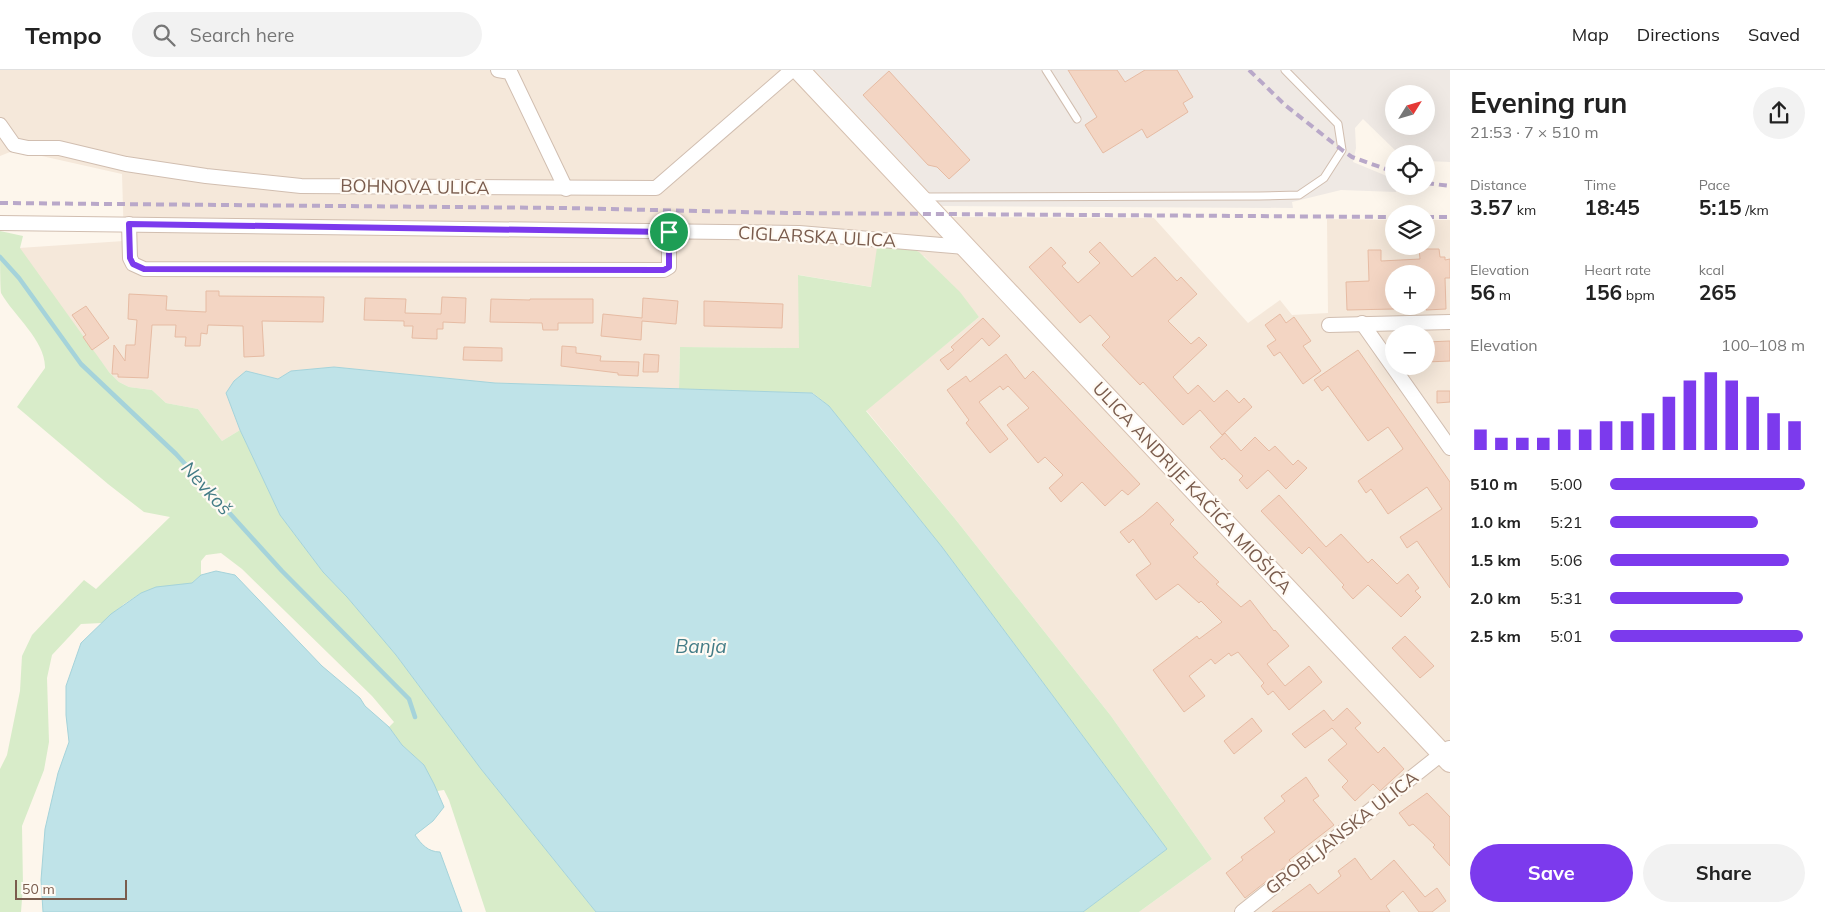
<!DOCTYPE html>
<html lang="en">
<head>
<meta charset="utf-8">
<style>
	:root { --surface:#fff; --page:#f2f2f2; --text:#222; --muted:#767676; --line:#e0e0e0; --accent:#7c3aed }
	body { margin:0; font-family:Mulish,sans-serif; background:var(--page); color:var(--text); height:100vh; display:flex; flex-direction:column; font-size:19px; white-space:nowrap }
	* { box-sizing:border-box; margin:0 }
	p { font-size:16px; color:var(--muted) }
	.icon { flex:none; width:28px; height:28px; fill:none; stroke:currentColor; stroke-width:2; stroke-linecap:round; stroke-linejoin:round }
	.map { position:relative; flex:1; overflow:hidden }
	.panel { display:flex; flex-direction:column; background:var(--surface); width:375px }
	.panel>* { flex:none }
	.needle { width:32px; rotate:53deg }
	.controls { position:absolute; left:1385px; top:15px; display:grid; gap:10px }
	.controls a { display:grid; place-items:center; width:50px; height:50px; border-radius:50%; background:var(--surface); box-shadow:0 5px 20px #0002; font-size:25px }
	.scale { position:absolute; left:15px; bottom:12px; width:112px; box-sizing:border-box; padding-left:5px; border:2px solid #7a5c4d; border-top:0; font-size:14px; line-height:18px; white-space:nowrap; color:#7a5c4d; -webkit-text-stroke:4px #fffaf3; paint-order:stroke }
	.pin { position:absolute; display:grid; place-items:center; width:42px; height:42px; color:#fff; margin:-21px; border:2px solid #fff; border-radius:50%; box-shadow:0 1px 5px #0007 }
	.round { display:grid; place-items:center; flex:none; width:52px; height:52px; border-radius:26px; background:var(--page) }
	.overview { display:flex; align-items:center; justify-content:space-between; height:85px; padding:0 20px }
	h1 { font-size:28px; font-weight:700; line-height:38px }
	.figures { display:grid; grid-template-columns:repeat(3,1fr); gap:8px; height:85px; padding:5px 20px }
	.figures div { display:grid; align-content:center }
	.figures b { font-size:21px; font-weight:700 }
	.figures small { font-size:14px; font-weight:400 }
	.figures p { font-size:14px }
	.chart { height:140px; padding:10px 20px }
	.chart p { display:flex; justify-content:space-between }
	.chart svg { width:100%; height:90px; margin-top:5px; stroke:var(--accent); stroke-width:6 }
	.button { display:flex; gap:10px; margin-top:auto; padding:10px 20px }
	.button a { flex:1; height:58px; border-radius:30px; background:var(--accent); color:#fff; font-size:20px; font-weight:700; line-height:58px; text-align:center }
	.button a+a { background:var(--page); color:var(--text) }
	ul { padding:0 20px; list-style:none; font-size:16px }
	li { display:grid; grid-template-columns:80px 60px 1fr; align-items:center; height:38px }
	li i { height:12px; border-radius:6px; background:var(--accent) }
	header { display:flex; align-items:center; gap:30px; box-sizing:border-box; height:70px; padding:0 25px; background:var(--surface); border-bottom:1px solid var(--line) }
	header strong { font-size:24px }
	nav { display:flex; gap:28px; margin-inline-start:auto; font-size:18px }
	.search { width:350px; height:45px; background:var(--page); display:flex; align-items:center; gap:12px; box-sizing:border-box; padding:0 18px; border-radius:28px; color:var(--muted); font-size:19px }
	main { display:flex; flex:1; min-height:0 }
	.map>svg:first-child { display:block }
	.residential { fill:#f5e8da; fill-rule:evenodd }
	.industrial { fill:#efe9e4; fill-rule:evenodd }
	.green { fill:#d8ecc9 }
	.water { fill:#bfe3e8; stroke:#a5d3da }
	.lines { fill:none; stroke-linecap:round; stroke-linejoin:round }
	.stream { stroke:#a5d3da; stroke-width:4.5 }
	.building { fill:#f3d5c3; stroke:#e6bba3 }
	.service-casing { stroke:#d1beb0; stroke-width:9 }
	.minor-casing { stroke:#d1beb0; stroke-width:16 }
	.secondary-casing { stroke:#d6c0b0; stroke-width:22 }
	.service { stroke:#fff; stroke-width:7 }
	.minor { stroke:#fff; stroke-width:14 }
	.secondary { stroke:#fff; stroke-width:20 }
	.rail { stroke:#b9a8c9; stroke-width:4; stroke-dasharray:8 5; stroke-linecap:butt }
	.route-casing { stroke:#fff; stroke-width:10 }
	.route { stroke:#7c3aed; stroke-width:6 }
	.labels { text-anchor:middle; stroke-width:4.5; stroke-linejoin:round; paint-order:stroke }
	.street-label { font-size:18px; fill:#7a5c4d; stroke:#fffaf3 }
	.water-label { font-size:19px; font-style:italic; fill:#437c86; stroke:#fffaf3 }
</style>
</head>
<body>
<header>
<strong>Tempo</strong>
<div class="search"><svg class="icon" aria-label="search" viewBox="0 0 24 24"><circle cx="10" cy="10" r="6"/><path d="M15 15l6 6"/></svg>Search here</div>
<nav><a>Map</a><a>Directions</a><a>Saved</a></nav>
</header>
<main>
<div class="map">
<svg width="1450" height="842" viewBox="0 0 1450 842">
	<rect width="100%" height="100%" fill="#fdf6ec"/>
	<path class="residential" d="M0 0H815L942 136 941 139 946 147 1154 148 1248 253 1280 230 1292 245 1328 243 1327 149 1394 150V176H1426V150H1450V842H1139L1212 789 1111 646 956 450 866 340 979 247 924 186 872 217 799 205V278L680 277 679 319 495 313 334 297 291 301 278 309 246 301 227 323 240 360 222 371 198 339 166 333 152 320 129 317 119 312 109 302 92 280 19 178 124 171 122 104 15 80 0 86ZM1394 204H1426V236H1394ZM1394 264H1426V296H1394Z"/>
	<path class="industrial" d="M815 0H1450V92L1426 91V84H1399L1363 49 1355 58 1356 78 1353 92 1394 109V116H1397L1396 122 1341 120 1292 132 1293 138 942 136ZM1394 24H1426V56H1394Z"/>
	<g class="green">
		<path d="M0 161 23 166 20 178 109 302 119 312 129 317 152 320 166 333 198 339 222 371 240 360 280 445 323 502 347 527 396 585 481 699 596 842H486L449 730 444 720 437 721 424 695 402 675 389 657 394 652 372 626 242 499 221 483 206 485 201 491V505L192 513 141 523 124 534 102 553 81 554 52 585 47 608 49 672 44 700 22 756 23 816 21 842H0V699L7 685 20 621 22 586 32 565 84 510 96 519 170 447 144 442 108 414 17 337 45 298C46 271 14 246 1 223 0 215 0 173 0 161Z"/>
		<path d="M878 171 905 176 919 182 960 222 979 247 866 341 956 450 1111 646 1212 789 1139 842H1083L1167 779 942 477 829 336 813 323 679 319 680 277 799 278 798 205 871 217Z"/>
	</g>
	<g class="water">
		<path d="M334 297 495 313 812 323 829 336 942 477 1167 779 1083 842H596L481 699 396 585 347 527 323 502 280 445 240 360 226 323 234 311 246 301 278 309 291 301Z"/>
		<path d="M216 501 235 505 322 596 360 628 365 636 389 657 402 675 424 695 434 714 444 737 433 751 415 765C421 774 428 782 440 782L462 842H43L41 810 45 759 58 703 69 672 66 645V616L81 573 111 544 141 523 156 517 192 513 201 505Z"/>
	</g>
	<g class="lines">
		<path class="stream" d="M0 187 19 208 81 294 176 384 282 501 409 629 415 647"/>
	</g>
	<g class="building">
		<path d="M1068 0H1117L1125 12 1145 0H1177L1193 27 1183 33 1188 42 1147 68 1142 59 1103 83 1085 55 1097 47Z"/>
		<path d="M889 1 970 90 949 109 937 97 928 95 863 25Z"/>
		<path d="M1100 172 1132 207 1155 187 1177 211 1181 207 1197 224 1168 251 1191 274 1199 267 1207 275 1173 307 1188 324 1198 315 1214 332 1227 320 1239 333 1244 328 1252 337 1222 365 1200 340 1183 355 1143 312 1140 315 1102 275 1110 267 1090 245 1080 253 1029 197 1051 177 1066 193 1062 196 1078 213 1100 193 1089 182Z"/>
		<path d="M1419 179H1439L1440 187H1445V190L1450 189V208H1445L1446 239 1426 240V204H1394V239L1347 240 1346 212 1369 211 1368 180H1381V191L1420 189Z"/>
		<path d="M206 221H219V226L324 227 323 252 262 251 264 286 244 287 243 256 208 255 207 264 201 263 200 276H185L186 267H175L176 255H152L148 308 118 307V304H112L114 275 125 291 126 275H135L137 250 128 249 129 224 167 226 166 240 206 242Z"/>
		<path d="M442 227 466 228 465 253 443 252V259H437V269L412 268 413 256H404V251L364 250 365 228 406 229 405 243 441 244Z"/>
		<path d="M643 228 678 231 676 254 642 251 641 270 601 266 603 244 642 248Z"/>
		<path d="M491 229 530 230V229H593V253H558V260H543L542 253 490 252Z"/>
		<path d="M704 231 783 234 782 258 704 256Z"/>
		<path d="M86 236 109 268 92 280 83 267 86 265 72 245Z"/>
		<path d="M1280 244 1286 253 1294 247 1311 271 1303 276 1321 301 1303 314 1280 282 1274 286 1267 276 1276 270 1265 255Z"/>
		<path d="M983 248 1000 266 989 276 982 268 948 300 940 290 954 280 951 277Z"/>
		<path d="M1450 271V291L1426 292V272Z"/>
		<path d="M562 276 576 277V283L601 286 600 291 639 292 638 306 618 305V303L561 296Z"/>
		<path d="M464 277 502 278V291L463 290Z"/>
		<path d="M1358 280 1450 412V518L1417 471 1407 478 1400 467 1442 439 1427 417 1388 444 1371 419 1366 423 1358 411 1399 382 1403 379 1402 377 1388 357 1368 371 1328 316 1322 321 1314 310Z"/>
		<path d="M644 284 659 285 658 302H643Z"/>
		<path d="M1006 284 1025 309 1033 301 1140 414 1128 425 1122 420 1105 436 1082 412 1061 432 1049 418 1063 405 1045 387 1038 393 1007 355 1029 338 1008 316 1003 320 1000 316 979 332 1008 369 990 383 966 353 969 350 947 320 966 306 970 312Z"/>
		<path d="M1437 321H1450V332L1437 333Z"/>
		<path d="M1225 363 1241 381 1255 367 1269 381 1275 376 1293 395 1298 390 1307 398 1286 419 1268 400 1247 419 1239 410 1243 406 1224 388 1222 390 1210 377Z"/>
		<path d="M1279 425 1326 477 1341 464 1368 493 1372 489 1397 514 1408 504 1419 518 1415 521 1421 527 1401 547 1368 515 1353 529 1342 517 1344 515 1309 477 1302 484 1261 441Z"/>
		<path d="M1157 432 1174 450 1170 454 1198 483 1193 487 1219 512 1216 514 1241 537 1250 530 1274 561 1275 560 1289 576 1267 594 1285 616 1309 596 1322 612 1289 640 1273 621 1268 625 1261 616 1264 613 1238 582 1231 586 1229 583 1215 594 1211 589 1189 606 1205 626 1184 642 1153 600 1197 566 1199 569 1222 552 1201 531 1199 533 1178 514 1156 530 1136 505 1151 494 1133 469 1129 473 1120 462 1143 445Z"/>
		<path d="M1405 566 1434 596 1420 608 1392 578Z"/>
		<path d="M1347 638 1361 653 1355 658 1378 683 1384 677 1404 699 1380 721 1373 714 1355 731 1342 717 1348 711 1328 690 1347 674 1332 658 1305 678 1292 664 1324 640 1333 651Z"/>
		<path d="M1252 648 1262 661 1234 684 1224 671Z"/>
		<path d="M1306 707 1319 726 1313 730 1334 755 1289 790 1291 792 1245 828 1226 803 1243 790 1241 787 1275 762 1264 748 1285 731 1281 726Z"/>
		<path d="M1427 723 1450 747V796L1433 777 1435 775 1413 754 1409 756 1399 743Z"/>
		<path d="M1355 788 1371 810 1394 790 1425 827 1437 818 1446 831 1432 842H1419L1403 821 1386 836 1390 842H1272L1310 814 1318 824 1341 806 1338 801Z"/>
	</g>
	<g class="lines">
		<g class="service-casing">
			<g id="service">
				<path d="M1046 0 1077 49"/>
				<path d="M923 127 1259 126 1299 125 1324 108 1342 80 1338 54 1285 0"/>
			</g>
		</g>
		<g class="minor-casing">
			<g id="minor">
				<path d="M498 0 510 2 566 119"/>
				<path d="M0 55 14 75 28 78H59L126 94 206 106 301 116 656 118 792 0"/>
				<path d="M0 153 799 163 965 177"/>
				<path d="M129 154 130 188 133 194 144 199 664 200 669 197V162"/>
				<path d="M1362 253 1450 378"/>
				<path d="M1329 255 1450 252"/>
				<path d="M1242 842 1449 678"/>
			</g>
		</g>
		<g class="secondary-casing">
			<path id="secondary" d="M799 0 1450 692"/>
		</g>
		<use href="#service" class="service"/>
		<use href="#minor" class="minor"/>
		<use href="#secondary" class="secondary"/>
		<g class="rail">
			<path d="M1249 0 1285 35 1342 80 1352 87 1394 102"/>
			<path d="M1426 113 1450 116"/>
			<path d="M0 133 564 138 787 143 1394 147"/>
			<path d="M1426 147H1450"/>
		</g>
	</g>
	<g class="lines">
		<g class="route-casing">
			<path id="route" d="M129 154 669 162V197L664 200 144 199 133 194 130 188Z"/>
		</g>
		<use href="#route" class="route"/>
	</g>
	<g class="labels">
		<g class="street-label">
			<text transform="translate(415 117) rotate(1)" y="6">BOHNOVA ULICA</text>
			<text transform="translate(817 167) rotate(3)" y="6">CIGLARSKA ULICA</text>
			<text transform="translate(1192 418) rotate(47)" y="6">ULICA ANDRIJE KAČIĆA MIOŠIĆA</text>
			<text transform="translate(1342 763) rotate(-38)" y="6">GROBLJANSKA ULICA</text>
		</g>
		<g class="water-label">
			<text transform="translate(207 418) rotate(48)" y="7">Nevkoš</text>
			<text x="701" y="583">Banja</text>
		</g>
	</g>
</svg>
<div class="controls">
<a><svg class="needle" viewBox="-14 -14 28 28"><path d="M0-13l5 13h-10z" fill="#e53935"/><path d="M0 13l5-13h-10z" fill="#767676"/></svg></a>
<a><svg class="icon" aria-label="locate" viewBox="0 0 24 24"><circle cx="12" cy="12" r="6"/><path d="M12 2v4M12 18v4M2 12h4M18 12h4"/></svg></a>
<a><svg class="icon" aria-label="layers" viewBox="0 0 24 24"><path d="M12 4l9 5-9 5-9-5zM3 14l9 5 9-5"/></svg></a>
<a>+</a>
<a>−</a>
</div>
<div class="scale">50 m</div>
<div class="pin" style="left:669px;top:162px;background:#1e9e55"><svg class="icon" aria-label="arrive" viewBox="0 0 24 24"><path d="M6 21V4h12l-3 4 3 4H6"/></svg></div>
</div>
<section class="panel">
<div class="overview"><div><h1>Evening run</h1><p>21:53 · 7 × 510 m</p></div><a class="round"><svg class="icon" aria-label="share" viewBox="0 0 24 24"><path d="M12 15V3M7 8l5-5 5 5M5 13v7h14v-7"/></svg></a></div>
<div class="figures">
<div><p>Distance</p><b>3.57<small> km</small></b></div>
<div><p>Time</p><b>18:45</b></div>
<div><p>Pace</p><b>5:15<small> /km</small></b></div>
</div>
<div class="figures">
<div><p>Elevation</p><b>56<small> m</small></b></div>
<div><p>Heart rate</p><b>156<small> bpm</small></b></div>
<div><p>kcal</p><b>265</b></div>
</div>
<div class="chart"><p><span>Elevation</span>100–108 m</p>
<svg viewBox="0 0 160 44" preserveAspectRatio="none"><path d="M5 44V34M15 44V38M25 44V38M35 44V38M45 44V34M55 44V34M65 44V30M75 44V30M85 44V26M95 44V18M105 44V10M115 44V6M125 44V10M135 44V18M145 44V26M155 44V30"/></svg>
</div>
<ul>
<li><b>510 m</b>5:00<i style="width:100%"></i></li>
<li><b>1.0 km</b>5:21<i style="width:76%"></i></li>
<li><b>1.5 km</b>5:06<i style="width:92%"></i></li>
<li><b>2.0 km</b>5:31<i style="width:68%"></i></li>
<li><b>2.5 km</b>5:01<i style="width:99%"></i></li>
</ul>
<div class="button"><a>Save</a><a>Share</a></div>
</section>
</main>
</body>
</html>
